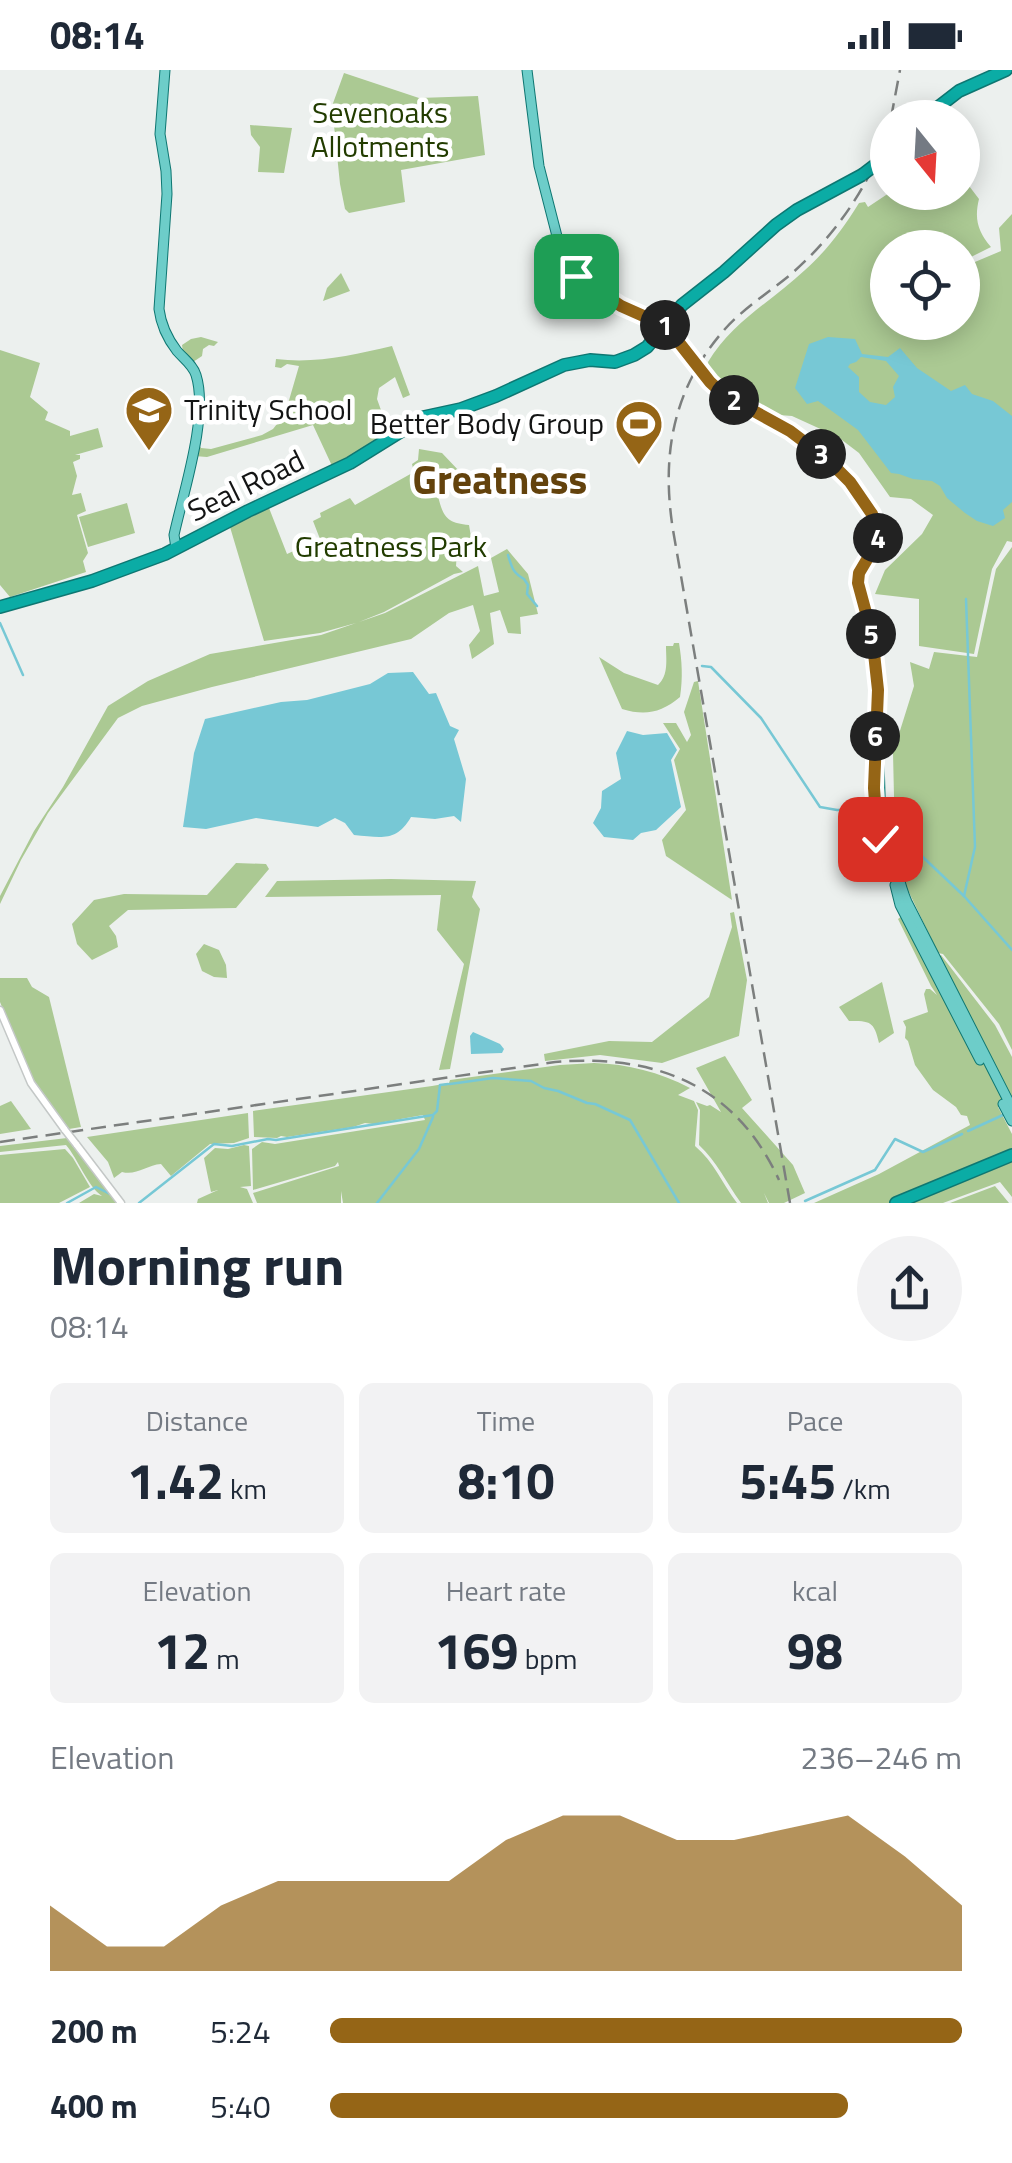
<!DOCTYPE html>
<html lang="en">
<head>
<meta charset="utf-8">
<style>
	:root { --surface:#fff; --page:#f2f2f3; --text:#1f2937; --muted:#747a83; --accent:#956516 }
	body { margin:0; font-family:"Titillium Web",sans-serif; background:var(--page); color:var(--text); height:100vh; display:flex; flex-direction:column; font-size:38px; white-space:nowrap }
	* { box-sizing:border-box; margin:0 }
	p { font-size:32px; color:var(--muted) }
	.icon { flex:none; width:55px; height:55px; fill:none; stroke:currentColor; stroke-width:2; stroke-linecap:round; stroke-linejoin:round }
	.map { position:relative; height:1133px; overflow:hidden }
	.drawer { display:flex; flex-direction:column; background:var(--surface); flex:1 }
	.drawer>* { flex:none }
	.needle { width:65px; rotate:162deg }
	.fabs { position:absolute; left:870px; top:30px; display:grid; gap:20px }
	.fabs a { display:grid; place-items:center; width:110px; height:110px; border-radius:50%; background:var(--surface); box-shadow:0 5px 25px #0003; font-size:50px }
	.pin { position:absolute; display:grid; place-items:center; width:85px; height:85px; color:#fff; margin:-42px; border-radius:20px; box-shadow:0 5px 15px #0006 }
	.km { position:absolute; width:50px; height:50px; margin:-25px; border-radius:50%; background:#222; color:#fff; font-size:28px; line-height:50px; text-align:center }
	.round { display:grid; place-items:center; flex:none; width:105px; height:105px; border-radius:52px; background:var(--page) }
	.headline { display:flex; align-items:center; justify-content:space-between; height:170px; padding:0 50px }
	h1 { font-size:55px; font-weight:700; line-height:75px }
	.metrics { display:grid; grid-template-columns:repeat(3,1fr); gap:15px; height:170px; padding:10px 50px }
	.metrics div { display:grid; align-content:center; border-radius:15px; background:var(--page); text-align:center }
	.metrics b { font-size:50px; font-weight:700 }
	.metrics small { font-size:28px; font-weight:400 }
	.metrics p { font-size:28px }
	.chart { height:280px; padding:20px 50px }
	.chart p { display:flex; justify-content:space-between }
	.chart svg { width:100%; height:180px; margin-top:10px; fill:var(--accent); opacity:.7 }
	ul { padding:0 50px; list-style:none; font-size:32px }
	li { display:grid; grid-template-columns:160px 120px 1fr; align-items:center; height:75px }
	li i { height:25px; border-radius:12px; background:var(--accent) }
	.status { display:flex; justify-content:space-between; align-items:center; height:70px; padding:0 50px; background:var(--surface); direction:ltr }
	.status svg { height:28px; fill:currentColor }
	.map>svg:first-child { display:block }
	.green { fill:#abc993 }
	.water { fill:#77c8d5; fill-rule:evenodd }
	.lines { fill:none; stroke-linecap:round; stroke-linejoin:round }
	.stream { stroke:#77c8d5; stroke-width:2.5 }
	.minor-casing { stroke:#c4c8c7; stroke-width:9 }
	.major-casing { stroke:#0e7772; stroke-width:11 }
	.highway-casing { stroke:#0e7772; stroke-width:14 }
	.minor { stroke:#fff; stroke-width:6 }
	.major { stroke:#6dcdc9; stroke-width:9 }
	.highway { stroke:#0baca5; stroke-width:11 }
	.rail { stroke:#7c7f7e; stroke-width:2.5; stroke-dasharray:15 8; stroke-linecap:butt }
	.minor-bridge-casing { stroke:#c4c8c7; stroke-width:9; stroke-linecap:butt }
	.major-bridge-casing { stroke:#0e7772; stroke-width:11; stroke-linecap:butt }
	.highway-bridge-casing { stroke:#0e7772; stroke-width:14; stroke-linecap:butt }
	.minor-bridge { stroke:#fff; stroke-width:6 }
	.major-bridge { stroke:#6dcdc9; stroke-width:9 }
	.highway-bridge { stroke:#0baca5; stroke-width:11 }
	.route-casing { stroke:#fff; stroke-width:20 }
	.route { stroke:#956516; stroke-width:12 }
	.labels { text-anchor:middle; stroke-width:9; stroke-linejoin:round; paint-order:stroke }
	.park-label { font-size:30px; fill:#223c00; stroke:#fff }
	.poi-label { font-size:30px; fill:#131414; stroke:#fff; text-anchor:start }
	.street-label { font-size:30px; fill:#131414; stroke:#fff }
	.district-label { font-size:40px; font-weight:bold; fill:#63420c; stroke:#fff }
</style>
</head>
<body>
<div class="status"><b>08:14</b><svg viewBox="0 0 49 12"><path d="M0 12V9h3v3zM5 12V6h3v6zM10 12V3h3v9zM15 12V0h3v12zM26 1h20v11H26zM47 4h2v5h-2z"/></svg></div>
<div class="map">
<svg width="1012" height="1133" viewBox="0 0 1012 1133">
	<rect width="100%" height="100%" fill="#ecf0ee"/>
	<g class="green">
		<path d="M344 3 419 28 478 26 485 85 401 100 405 132 349 143 345 139 340 114 332 36Z"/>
		<path d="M250 55 292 58 284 103 258 102 260 77 251 65Z"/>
		<path d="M963 108 979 129C974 149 978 162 991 177L963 191 962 178H888V252H962L963 197 1001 181 999 158 1012 144V472L1007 471 992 499 974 584 919 576V529L875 524 885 500 922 464 933 445 911 429 890 427 859 383 838 367 792 346 779 345 739 328 715 307 709 299 708 292C732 252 772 231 805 200 829 178 842 160 859 133L865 132 868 137 889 123 962 122Z"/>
		<path d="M341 203 350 221 323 231 327 218Z"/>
		<path d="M201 267 218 272 214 276 209 275 203 279 202 286 193 292 183 282 182 275 191 269Z"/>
		<path d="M392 276 410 325 403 328 395 307 379 318 377 329 390 365 333 398 313 355 207 387 194 386 198 373 201 378 211 379 262 365 273 359 285 344 299 296 287 294 281 298 275 297 276 289C315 294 353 285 392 276Z"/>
		<path d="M0 280 40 293 30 327 48 342 45 350 70 361V366L98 358 103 377 75 385H80V389L73 392 77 406 72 425 81 423 86 441 77 445 88 483 83 491 86 502 10 527 0 515Z"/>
		<path d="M419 379 442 383 460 402 438 426C443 447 447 453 469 455L471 467 457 481 456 496 463 502 454 504 384 542 359 552 385 543 478 496 484 526 499 522 491 488 507 479 528 504 538 544 520 547 521 564 508 563 500 540 490 543 494 574 472 589 469 575 480 561 473 535 449 543 411 569 212 617 142 636 118 648 48 743 21 790 0 834V826L34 761 63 717 108 636 148 611 210 584 321 565 356 553 320 563 264 571 230 457 269 438 287 484 320 469 313 451 321 447 320 443 350 428 355 435 414 402 412 394 418 390Z"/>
		<path d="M127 433 135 463 88 477 79 447Z"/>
		<path d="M1012 477V980L999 954 943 884 938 883 906 816 895 769 893 683 914 616 910 592 929 599 934 582 977 587 996 499Z"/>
		<path d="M674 573H679C682 591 683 608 680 627 661 643 645 646 622 639L599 587 624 603 658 615C669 605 666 589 666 576H673Z"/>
		<path d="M698 611 732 830 666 786 662 770 686 740 674 690 680 679 663 653H676L687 672 691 665 684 642 694 612Z"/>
		<path d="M236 793 266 794 269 799 236 838 128 840 109 856 116 866 118 877 92 890 77 874 72 854 94 830 124 824 207 825Z"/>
		<path d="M391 809 476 811 472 827 480 839 450 999 439 1000 464 894 437 860 441 825 265 827 277 811Z"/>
		<path d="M734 842 747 910 739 966 662 993 600 985 545 991 544 984 609 971 652 972 709 927 732 857 730 843Z"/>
		<path d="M902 846 927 894 941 885 995 955 1012 987V1028L998 1037 1012 1064V1127L1000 1112 943 1133H814L879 1104 970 1055 967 1046 961 1045 956 1037 933 1020 915 995 908 971 905 968 906 957 903 951 928 942 924 924 926 919H930L937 925 931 916 898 849Z"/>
		<path d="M204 874 219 880 226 895 227 908 214 907 202 901 196 884Z"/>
		<path d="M0 908H27L32 917 49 927 81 1057 69 1059 28 1002 0 932Z"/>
		<path d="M882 912 894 963 879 973C874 951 870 951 849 951L839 937Z"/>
		<path d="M725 986 752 1030 742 1038 793 1095 805 1123 784 1133H769L764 1123 768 1133H741C726 1112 717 1092 699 1075L700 1040 696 1032 707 1036 710 1035 721 1042 696 998Z"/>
		<path d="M594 993C628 994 659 1002 690 1018L678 1025 694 1031 698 1040 695 1076C714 1092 722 1113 737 1133H343L341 1121V1133H257L253 1123 339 1096 338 1092 335 1096 253 1120 252 1079 262 1072 275 1074 425 1050 423 1045 373 1054 365 1053 353 1057 287 1067 281 1066 277 1068 254 1067 253 1041 432 1016 449 1013 450 1010 560 995Z"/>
		<path d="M11 1031 31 1059 0 1064V1036Z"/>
		<path d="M248 1043 249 1068 234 1073 210 1074 171 1106 161 1094C147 1095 136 1106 122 1102L114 1108 108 1092 87 1067Z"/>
		<path d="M67 1068 107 1117 117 1133H79L94 1124 102 1126C88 1117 78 1089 66 1075L0 1082V1076Z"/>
		<path d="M244 1075 249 1076 251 1116 240 1117 247 1119 253 1133H197L198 1129 218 1120 211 1122 204 1088 215 1078 228 1079Z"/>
		<path d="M65 1079 73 1088 90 1117 59 1133H0V1085Z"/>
		<path d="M995 1116 1009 1133H950Z"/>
	</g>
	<g class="water">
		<path d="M828 267 855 269 862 284 888 287 900 278 917 298 951 321 965 315 972 324 993 331 1012 346V432L1003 440 1005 448 993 456 977 451 965 443 947 428 940 416 932 411 913 409 899 404 891 403 858 360 818 331 807 334 795 318 809 274ZM861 287 886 291 899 306 893 317 895 327 886 335 870 332 859 322V307L848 297 850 294 856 292Z"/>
		<path d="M413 602 429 624 436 623 450 656 459 660 454 669 466 709 461 752 454 746 435 749 411 747C396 773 380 767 354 765L345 753 335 748 318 757 256 748 206 759 183 757 194 683 205 649 281 632 307 630 370 614 388 603Z"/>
		<path d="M627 661 643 665 667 663 677 680 671 690 681 737 656 760 641 763 633 770 604 767 593 753 601 738 602 721 621 709 616 683Z"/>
		<path d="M473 962 500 974 504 979 502 983 471 984 470 966Z"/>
	</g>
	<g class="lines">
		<g class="stream">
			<path d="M508 485C512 498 513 503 524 509L528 515 527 524 537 536"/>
			<path d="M966 529 975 777 964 826 1012 880"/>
			<path d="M0 553 23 605"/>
			<path d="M702 596 711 597 761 648 820 737 837 740 876 739"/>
			<path d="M884 739 886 738 908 773 964 826"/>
			<path d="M450 1014 493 1008 531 1011 544 1018 558 1021 587 1033 595 1034 630 1050 679 1133"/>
			<path d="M968 1061 1003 1045"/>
			<path d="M805 1131 875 1100 895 1069 923 1082 962 1064"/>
			<path d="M67 1133 96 1117 110 1124"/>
			<path d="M139 1133 214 1074 232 1076 268 1069 276 1070 433 1045 437 1041 440 1015 448 1014"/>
			<path d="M377 1133 419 1079 433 1047"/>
		</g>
		<g class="minor-casing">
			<g id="minor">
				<path d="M0 940 31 1013 65 1060"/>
				<path d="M76 1074 121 1133"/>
			</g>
		</g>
		<g class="major-casing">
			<g id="major">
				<path d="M165 0 160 64 166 101 167 124 159 239C161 255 167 268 177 281 184 289 193 295 196 305 209 346 183 423 174 465L176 478"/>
				<path d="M527 0 539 96 559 174 571 200 621 236 666 256 697 294"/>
				<path d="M702 302 723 324 790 361 827 389 857 422 876 454 877 471 859 503V513L872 565 877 620 881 758C895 780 896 807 907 832L1012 1038"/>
				<path d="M875 750 878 776 888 788 889 796"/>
				<path d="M895 815 900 835 980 990"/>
				<path d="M1003 1034 1012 1051"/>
			</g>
		</g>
		<g class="highway-casing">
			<g id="highway">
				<path d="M924 48 959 21 1006 0"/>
				<path d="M0 537 92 511 165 484 248 441 350 393 424 347 461 339 496 326 564 295 590 290 615 292 634 285 647 277 682 235 724 202 776 155 797 140 862 105"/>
				<path d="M896 1133 1012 1085"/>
			</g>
		</g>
		<use href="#minor" class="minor"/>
		<use href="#major" class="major"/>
		<use href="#highway" class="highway"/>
		<g class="rail">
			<path d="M891 48 900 0"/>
			<path d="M0 1072 555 992C655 984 735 1014 779 1110"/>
			<path d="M790 1133 673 460C661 384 673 318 725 259 744 238 768 223 790 205 834 167 870 116 888 60"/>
		</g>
		<g class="minor-bridge-casing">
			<path id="minor-bridge" d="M65 1060 76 1074"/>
		</g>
		<g class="major-bridge-casing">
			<path id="major-bridge" d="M697 294 702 302"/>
		</g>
		<g class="highway-bridge-casing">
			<path id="highway-bridge" d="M862 105 883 89"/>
		</g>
		<use href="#minor-bridge" class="minor-bridge"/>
		<use href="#major-bridge" class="major-bridge"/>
		<use href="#highway-bridge" class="highway-bridge"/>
	</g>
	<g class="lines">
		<g class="route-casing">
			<path id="route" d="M576 206 621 236 666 256 710 312 723 324 790 361 827 389 850 412 872 444 878 462V471L859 503 858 513 872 565 878 620 874 718 878 772 880 769"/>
		</g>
		<use href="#route" class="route"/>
	</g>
	<defs>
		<g id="school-pin" transform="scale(2.5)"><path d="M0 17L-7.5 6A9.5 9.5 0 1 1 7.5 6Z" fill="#956516" stroke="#fff"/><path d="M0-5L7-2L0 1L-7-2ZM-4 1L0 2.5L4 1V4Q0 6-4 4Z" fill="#fff"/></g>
		<g id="stadium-pin" transform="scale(2.5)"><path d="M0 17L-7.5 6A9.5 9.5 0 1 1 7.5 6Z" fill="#956516" stroke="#fff"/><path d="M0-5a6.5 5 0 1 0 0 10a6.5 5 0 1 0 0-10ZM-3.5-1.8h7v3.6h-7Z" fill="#fff"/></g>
	</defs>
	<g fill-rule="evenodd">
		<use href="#school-pin" x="149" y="340"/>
		<use href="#stadium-pin" x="639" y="354"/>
	</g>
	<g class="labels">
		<g class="park-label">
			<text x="380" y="53">Sevenoaks<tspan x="380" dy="34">Allotments</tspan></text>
			<text x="391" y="487">Greatness Park</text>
		</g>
		<g class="poi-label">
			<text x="184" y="350">Trinity School</text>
			<text x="604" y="364" text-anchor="end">Better Body Group</text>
		</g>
		<g class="street-label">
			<text transform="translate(246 416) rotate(-26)" y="10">Seal Road</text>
		</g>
		<g class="district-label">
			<text x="500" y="424">Greatness</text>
		</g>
	</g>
</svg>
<div class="fabs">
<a><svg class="needle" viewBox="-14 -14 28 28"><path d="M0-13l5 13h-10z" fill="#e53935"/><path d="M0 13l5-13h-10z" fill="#747a83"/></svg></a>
<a><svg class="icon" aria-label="locate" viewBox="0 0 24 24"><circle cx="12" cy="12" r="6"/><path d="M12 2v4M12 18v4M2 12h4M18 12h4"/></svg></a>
</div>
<div class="pin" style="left:576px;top:206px;background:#1e9e55"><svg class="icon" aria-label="arrive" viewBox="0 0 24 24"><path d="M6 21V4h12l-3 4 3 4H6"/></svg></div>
<div class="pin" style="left:880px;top:769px;background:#d93025"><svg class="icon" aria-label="check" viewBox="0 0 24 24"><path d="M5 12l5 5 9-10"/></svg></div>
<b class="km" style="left:665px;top:255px">1</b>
<b class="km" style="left:734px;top:330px">2</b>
<b class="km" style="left:821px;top:384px">3</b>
<b class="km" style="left:878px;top:468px">4</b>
<b class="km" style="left:871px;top:564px">5</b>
<b class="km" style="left:875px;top:666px">6</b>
</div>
<section class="drawer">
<div class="headline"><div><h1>Morning run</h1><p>08:14</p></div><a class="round"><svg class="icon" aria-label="share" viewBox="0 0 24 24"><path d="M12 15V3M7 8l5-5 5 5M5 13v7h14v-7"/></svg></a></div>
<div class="metrics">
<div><p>Distance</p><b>1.42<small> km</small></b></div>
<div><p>Time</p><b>8:10</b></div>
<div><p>Pace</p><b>5:45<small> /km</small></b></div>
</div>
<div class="metrics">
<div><p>Elevation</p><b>12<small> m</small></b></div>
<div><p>Heart rate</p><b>169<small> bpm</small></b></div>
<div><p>kcal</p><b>98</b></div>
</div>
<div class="chart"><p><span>Elevation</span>236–246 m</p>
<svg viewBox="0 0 160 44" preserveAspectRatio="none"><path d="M0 44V28L10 38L20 38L30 28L40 22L50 22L60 22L70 22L80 12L90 6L100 6L110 12L120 12L130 9L140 6L150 16L160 28V44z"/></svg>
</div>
<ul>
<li><b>200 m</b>5:24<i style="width:100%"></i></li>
<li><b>400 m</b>5:40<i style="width:82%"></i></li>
</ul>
</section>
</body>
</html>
